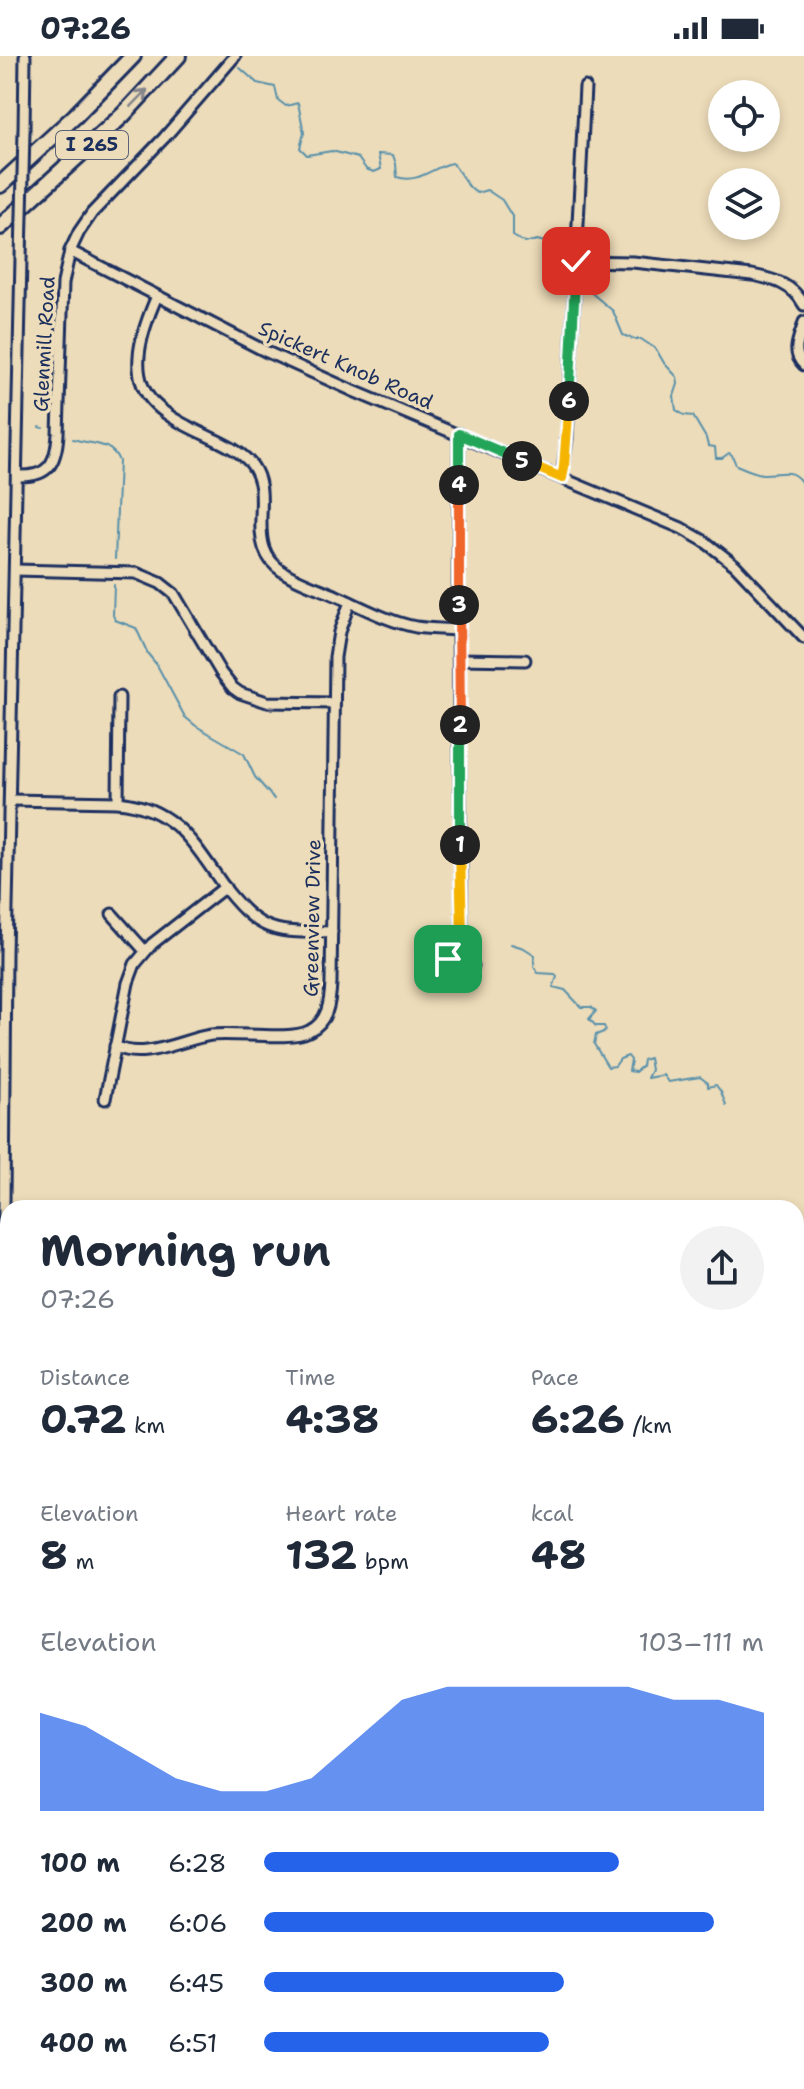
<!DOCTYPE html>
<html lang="en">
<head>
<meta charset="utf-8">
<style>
	:root { --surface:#fff; --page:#f2f2f3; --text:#1f2937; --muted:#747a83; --accent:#2563eb }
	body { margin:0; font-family:"Shantell Sans",sans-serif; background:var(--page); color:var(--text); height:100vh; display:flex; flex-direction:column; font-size:30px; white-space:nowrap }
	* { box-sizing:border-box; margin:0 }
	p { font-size:26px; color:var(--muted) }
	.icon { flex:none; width:44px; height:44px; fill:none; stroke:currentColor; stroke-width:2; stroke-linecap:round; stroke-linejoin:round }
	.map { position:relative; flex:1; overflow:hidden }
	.details { position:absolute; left:0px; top:1144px; width:804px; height:890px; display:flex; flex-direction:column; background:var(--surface); border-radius:24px 24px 0 0; box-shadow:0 4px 12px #0003 }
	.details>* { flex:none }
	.controls { position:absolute; left:708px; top:24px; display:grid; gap:16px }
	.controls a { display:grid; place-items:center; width:72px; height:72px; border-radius:50%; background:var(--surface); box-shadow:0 4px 12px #0003; font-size:40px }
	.pin { position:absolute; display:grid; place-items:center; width:68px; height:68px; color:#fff; margin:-34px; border-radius:16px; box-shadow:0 4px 12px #0006 }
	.km { position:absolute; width:40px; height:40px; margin:-20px; border-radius:50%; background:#222; color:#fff; font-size:22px; line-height:40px; text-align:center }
	.round { display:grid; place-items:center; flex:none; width:84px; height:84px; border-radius:42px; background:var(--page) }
	.head { display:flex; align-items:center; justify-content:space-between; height:136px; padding:0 40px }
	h1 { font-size:44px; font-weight:700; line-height:60px }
	.stats { display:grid; grid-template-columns:repeat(3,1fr); gap:12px; height:136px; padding:8px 40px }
	.stats div { display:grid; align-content:center }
	.stats b { font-size:40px; font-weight:700 }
	.stats small { font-size:22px; font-weight:400 }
	.stats p { font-size:22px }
	.chart { height:224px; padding:16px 40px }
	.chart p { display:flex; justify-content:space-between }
	.chart svg { width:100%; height:144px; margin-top:8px; fill:var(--accent); opacity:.7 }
	ul { padding:0 40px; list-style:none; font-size:26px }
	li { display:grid; grid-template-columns:128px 96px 1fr; align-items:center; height:60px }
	li i { height:20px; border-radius:10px; background:var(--accent) }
	.status { display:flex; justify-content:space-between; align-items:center; height:56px; padding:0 40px; background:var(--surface); direction:ltr }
	.status svg { height:22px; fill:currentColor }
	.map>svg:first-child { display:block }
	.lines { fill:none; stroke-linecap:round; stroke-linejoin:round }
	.stream { stroke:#5890ab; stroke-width:2 }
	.minor-casing { stroke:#1b2f5e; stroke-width:15 }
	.highway-casing { stroke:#1b2f5e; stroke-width:20 }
	.minor { stroke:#eddcb9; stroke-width:9 }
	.highway { stroke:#eddcb9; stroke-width:14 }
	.minor-bridge-casing { stroke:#1b2f5e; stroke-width:15; stroke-linecap:butt }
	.minor-bridge { stroke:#eddcb9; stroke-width:9 }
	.oneway { stroke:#84868c }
	.split-1-casing { stroke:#fff; stroke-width:16 }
	.split-2-casing { stroke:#fff; stroke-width:16 }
	.split-3-casing { stroke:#fff; stroke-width:16 }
	.split-4-casing { stroke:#fff; stroke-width:16 }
	.split-5-casing { stroke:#fff; stroke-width:16 }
	.split-6-casing { stroke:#fff; stroke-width:16 }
	.split-7-casing { stroke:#fff; stroke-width:16 }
	.split-1 { stroke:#f5b400; stroke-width:10 }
	.split-2 { stroke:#22a559; stroke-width:10 }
	.split-3 { stroke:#f0652b; stroke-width:10 }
	.split-4 { stroke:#f0652b; stroke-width:10 }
	.split-5 { stroke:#22a559; stroke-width:10 }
	.split-6 { stroke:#f5b400; stroke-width:10 }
	.split-7 { stroke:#22a559; stroke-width:10 }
	.labels { text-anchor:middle; stroke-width:7; stroke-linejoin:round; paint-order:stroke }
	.shield { fill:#eddcb9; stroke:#5a6379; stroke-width:2 }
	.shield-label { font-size:18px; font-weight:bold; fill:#1b2f5e }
	.street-label { font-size:20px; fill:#1b2f5e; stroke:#eddcb9 }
</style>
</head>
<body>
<div class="status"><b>07:26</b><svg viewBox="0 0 49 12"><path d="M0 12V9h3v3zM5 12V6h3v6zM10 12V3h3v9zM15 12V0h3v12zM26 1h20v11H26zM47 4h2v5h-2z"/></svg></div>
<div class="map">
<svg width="804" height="2033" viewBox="0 0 804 2033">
	<rect width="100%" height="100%" fill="#eddcb9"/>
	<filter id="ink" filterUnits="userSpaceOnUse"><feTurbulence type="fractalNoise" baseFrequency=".0125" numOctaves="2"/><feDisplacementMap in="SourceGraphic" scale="16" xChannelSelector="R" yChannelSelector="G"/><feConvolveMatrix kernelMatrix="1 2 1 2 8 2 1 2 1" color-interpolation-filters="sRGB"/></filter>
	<g filter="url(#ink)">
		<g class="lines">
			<g class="stream">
				<path d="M240 12 257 27 275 31 278 44 286 50 298 47 304 77 300 92 307 99 332 95 358 102 366 113 374 116 381 113 378 98 393 99 396 108 397 121C419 128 432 111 452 107 461 116 466 132 477 137L487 134 502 144 513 162V180L525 187 537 184 549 187 555 202 570 216"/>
				<path d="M582 229 613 255 623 279 633 283H641L656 293 664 307 677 321 678 328 674 340 676 354 684 359 693 360 706 382 708 390 715 391 716 402H722L729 397 732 399 736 409C744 412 754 417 762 418 781 419 793 409 804 431"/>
				<path d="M39 371 43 372"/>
				<path d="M73 383C92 389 111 385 119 405L115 503"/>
				<path d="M114 529 113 559 115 564 136 572 148 598 157 609 185 661 196 670 244 698 255 721 274 743"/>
				<path d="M511 888 524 892 535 899 534 911 538 917 555 918 557 921 553 931 565 934 581 951H591L596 955 589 963 596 970H604L606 975 596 979 594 988 608 1011 615 1010 620 1003 628 1000 631 1004 629 1015 635 1016 642 1010 643 1004 649 1002 651 1014 647 1022 663 1019 668 1026 700 1021 708 1027V1031L716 1029 721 1036 726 1049"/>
				<path d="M362 2026 364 2033"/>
			</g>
			<g class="minor-casing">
				<g id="minor">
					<path d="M24 75 25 0"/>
					<path d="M70 195 267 296 351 334 681 472 704 485 735 509 804 582"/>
					<path d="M576 205 633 206 752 219C773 223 793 228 804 249"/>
					<path d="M157 240C143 272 125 319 155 348 170 363 193 373 212 382 226 389 242 396 252 409 270 434 255 465 264 492 267 501 273 509 282 515 298 526 319 532 337 540 362 551 389 566 416 571 430 573 444 573 458 574"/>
					<path d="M804 266C800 282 790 296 804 309"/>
					<path d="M459 378 458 574 462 886"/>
					<path d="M17 420C49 421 56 408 58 378L63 227 70 195 79 176 92 157 164 82 235 0"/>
					<path d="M562 422 567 382 585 31"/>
					<path d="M15 514 136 517 160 527 174 538 221 617 233 632 240 637 267 646 334 647"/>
					<path d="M459 603 525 604"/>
					<path d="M10 744 118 746C178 752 196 792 228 836 238 848 250 862 265 869 286 879 309 875 332 876"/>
					<path d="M118 746 119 641"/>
					<path d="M112 858 145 895"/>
					<path d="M462 886 473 910 469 919 461 922 449 916C443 903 453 895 462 886Z"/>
					<path d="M115 990C144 1006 182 983 211 979 236 976 291 985 309 975 328 966 330 946 331 927L335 601 339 576 350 546"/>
					<path d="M105 1043 128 927 135 908 152 888 225 831"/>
					<path d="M0 1650 6 898 21 202"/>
				</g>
			</g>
			<g class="highway-casing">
				<g id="highway">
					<path d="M0 129 75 60 133 0"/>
					<path d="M0 171 123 59 178 0"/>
				</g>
			</g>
			<use href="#minor" class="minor"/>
			<use href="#highway" class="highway"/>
			<g class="minor-bridge-casing">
				<path id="minor-bridge" d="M21 202 24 75"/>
			</g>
			<use href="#minor-bridge" class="minor-bridge"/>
		</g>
		<defs><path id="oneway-shaft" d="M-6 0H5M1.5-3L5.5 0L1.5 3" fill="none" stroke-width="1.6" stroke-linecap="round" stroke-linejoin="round" transform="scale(2)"/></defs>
		<use class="oneway" href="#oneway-shaft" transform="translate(139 42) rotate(-46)"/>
	</g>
	<g class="lines" filter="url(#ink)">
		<g class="split-1-casing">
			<path id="split-1" d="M448 903 462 886 460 789"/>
		</g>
		<g class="split-2-casing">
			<path id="split-2" d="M460 669V789"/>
		</g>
		<g class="split-3-casing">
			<path id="split-3" d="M459 549 460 669"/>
		</g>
		<g class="split-4-casing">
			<path id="split-4" d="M459 549V429"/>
		</g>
		<g class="split-5-casing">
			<path id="split-5" d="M459 429V378L522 405"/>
		</g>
		<g class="split-6-casing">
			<path id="split-6" d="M522 405 562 422 564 411 569 345"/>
		</g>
		<g class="split-7-casing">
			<path id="split-7" d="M569 345 576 205"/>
		</g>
		<use href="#split-1" class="split-1"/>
		<use href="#split-2" class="split-2"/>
		<use href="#split-3" class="split-3"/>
		<use href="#split-4" class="split-4"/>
		<use href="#split-5" class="split-5"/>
		<use href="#split-6" class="split-6"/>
		<use href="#split-7" class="split-7"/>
	</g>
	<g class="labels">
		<rect class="shield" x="56" y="75" width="72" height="28" rx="6"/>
		<g class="shield-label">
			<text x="92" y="95">I 265</text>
		</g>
		<g class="street-label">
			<text transform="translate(44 288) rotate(-87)" y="7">Glenmill Road</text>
			<text transform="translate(346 309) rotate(24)" y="7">Spickert Knob Road</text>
			<text transform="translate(312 862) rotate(-89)" y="7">Greenview Drive</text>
		</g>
	</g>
</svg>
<div class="controls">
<a><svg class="icon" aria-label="locate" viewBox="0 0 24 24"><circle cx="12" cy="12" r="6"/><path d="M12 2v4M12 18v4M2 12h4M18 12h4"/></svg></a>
<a><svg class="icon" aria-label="layers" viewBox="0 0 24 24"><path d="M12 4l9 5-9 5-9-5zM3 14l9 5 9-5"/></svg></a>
</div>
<div class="pin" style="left:448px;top:903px;background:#1e9e55"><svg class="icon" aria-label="arrive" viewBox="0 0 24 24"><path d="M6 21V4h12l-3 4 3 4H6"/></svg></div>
<div class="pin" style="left:576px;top:205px;background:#d93025"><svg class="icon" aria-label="check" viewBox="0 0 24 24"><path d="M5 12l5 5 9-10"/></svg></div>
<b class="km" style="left:460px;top:789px">1</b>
<b class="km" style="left:460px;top:669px">2</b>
<b class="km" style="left:459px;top:549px">3</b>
<b class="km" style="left:459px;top:429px">4</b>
<b class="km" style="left:522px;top:405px">5</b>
<b class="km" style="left:569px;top:345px">6</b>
<section class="details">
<div class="head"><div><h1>Morning run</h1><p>07:26</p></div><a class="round"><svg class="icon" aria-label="share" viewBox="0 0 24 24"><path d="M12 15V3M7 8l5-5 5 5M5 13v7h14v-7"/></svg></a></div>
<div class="stats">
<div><p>Distance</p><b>0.72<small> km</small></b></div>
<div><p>Time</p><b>4:38</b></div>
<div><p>Pace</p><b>6:26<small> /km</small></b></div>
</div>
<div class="stats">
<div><p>Elevation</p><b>8<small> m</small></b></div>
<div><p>Heart rate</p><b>132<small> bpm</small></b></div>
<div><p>kcal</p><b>48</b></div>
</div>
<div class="chart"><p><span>Elevation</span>103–111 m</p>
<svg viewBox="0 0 160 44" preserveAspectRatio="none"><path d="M0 44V14L10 18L20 26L30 34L40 38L50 38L60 34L70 22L80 10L90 6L100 6L110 6L120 6L130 6L140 10L150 10L160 14V44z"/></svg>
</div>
<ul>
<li><b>100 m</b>6:28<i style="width:71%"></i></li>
<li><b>200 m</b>6:06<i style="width:90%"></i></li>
<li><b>300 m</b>6:45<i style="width:60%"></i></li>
<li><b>400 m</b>6:51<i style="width:57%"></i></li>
</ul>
</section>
</div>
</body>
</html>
